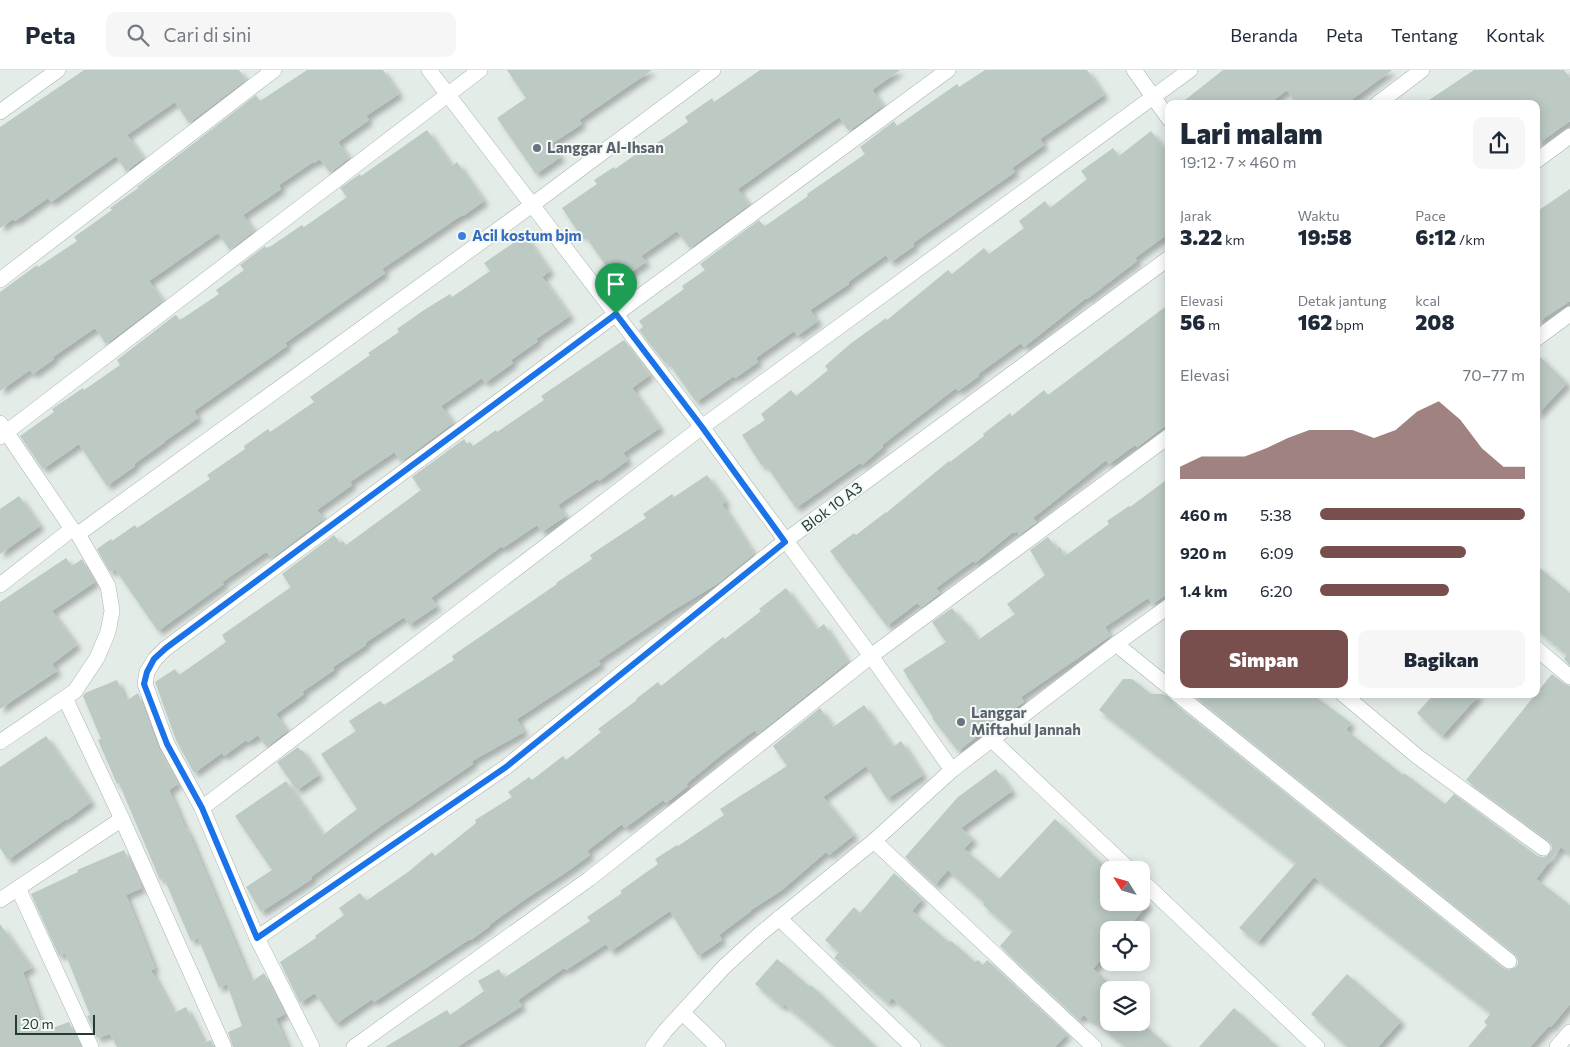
<!DOCTYPE html>
<html lang="id">
<head>
<meta charset="utf-8">
<style>
	:root { --surface:#fff; --page:#f6f6f7; --text:#1f2937; --muted:#747a83; --line:#e0e1e3; --accent:#794f4d }
	body { margin:0; font-family:Commissioner,sans-serif; background:var(--page); color:var(--text); height:100vh; display:flex; flex-direction:column; font-size:19px; white-space:nowrap }
	* { box-sizing:border-box; margin:0 }
	p { font-size:16px; color:var(--muted) }
	.icon { flex:none; width:28px; height:28px; fill:none; stroke:currentColor; stroke-width:2; stroke-linecap:round; stroke-linejoin:round }
	.map { position:relative; flex:1; overflow:hidden }
	.panel { position:absolute; left:1165px; top:30px; width:375px; height:598px; display:flex; flex-direction:column; background:var(--surface); border-radius:10px; box-shadow:0 2px 12px #0003 }
	.panel>* { flex:none }
	.needle { width:32px; rotate:307deg }
	.tools { position:absolute; left:1100px; top:791px; display:grid; gap:10px }
	.tools a { display:grid; place-items:center; width:50px; height:50px; border-radius:10px; background:var(--surface); box-shadow:0 2px 12px #0003; font-size:25px }
	.scale { position:absolute; left:15px; bottom:12px; width:80px; box-sizing:border-box; padding-left:5px; border:2px solid #253c34; border-top:0; font-size:14px; line-height:18px; white-space:nowrap; color:#253c34; -webkit-text-stroke:4px #f4f9f6; paint-order:stroke }
	.pin { position:absolute; display:grid; place-items:center; width:42px; height:42px; color:#fff; margin:-51px -21px; border-radius:50% 50% 50% 0; rotate:-45deg; box-shadow:0 0 5px #0007 }
	.pin .icon { rotate:45deg }
	.round { display:grid; place-items:center; flex:none; width:52px; height:52px; border-radius:10px; background:var(--page) }
	.overview { display:flex; align-items:center; justify-content:space-between; height:85px; padding:0 15px }
	h1 { font-size:28px; font-weight:800; line-height:38px }
	.stats { display:grid; grid-template-columns:repeat(3,1fr); gap:8px; height:85px; padding:5px 15px }
	.stats div { display:grid; align-content:center }
	.stats b { font-size:21px; font-weight:800 }
	.stats small { font-size:14px; font-weight:400 }
	.stats p { font-size:14px }
	.chart { height:140px; padding:10px 15px }
	.chart p { display:flex; justify-content:space-between }
	.chart svg { width:100%; height:90px; margin-top:5px; fill:var(--accent); opacity:.7 }
	.action { display:flex; gap:10px; margin-top:auto; padding:10px 15px }
	.action a { flex:1; height:58px; border-radius:10px; background:var(--accent); color:#fff; font-size:20px; font-weight:800; line-height:58px; text-align:center }
	.action a+a { background:var(--page); color:var(--text) }
	ul { padding:0 15px; list-style:none; font-size:16px }
	li { display:grid; grid-template-columns:80px 60px 1fr; align-items:center; height:38px }
	li i { height:12px; border-radius:6px; background:var(--accent) }
	header { display:flex; align-items:center; gap:30px; box-sizing:border-box; height:70px; padding:0 25px; background:var(--surface); border-bottom:1px solid var(--line) }
	header strong { font-size:24px }
	nav { display:flex; gap:28px; margin-inline-start:auto; font-size:18px }
	.search { width:350px; height:45px; background:var(--page); display:flex; align-items:center; gap:12px; box-sizing:border-box; padding:0 18px; border-radius:10px; color:var(--muted); font-size:19px }
	.map>svg:first-child { display:block }
	.building { fill:#bccac3; filter:url(#shadow) }
	.lines { fill:none; stroke-linecap:round; stroke-linejoin:round }
	.minor-casing { stroke:#a7b4ae; stroke-width:16 }
	.minor { stroke:#fff; stroke-width:15 }
	.route-casing { stroke:#fff; stroke-width:10 }
	.route { stroke:#1a73e8; stroke-width:6 }
	.worship-dot { fill:#6b7280; stroke:#f4f9f6; stroke-width:2 }
	.shop-dot { fill:#3f7fe0; stroke:#f4f9f6; stroke-width:2 }
	.labels { text-anchor:middle; stroke-width:4; stroke-linejoin:round; paint-order:stroke }
	.worship-label { font-size:15px; font-weight:bold; fill:#5b616d; stroke:#f4f9f6; text-anchor:start }
	.shop-label { font-size:15px; font-weight:bold; fill:#366cbe; stroke:#f4f9f6; text-anchor:start }
	.street-label { font-size:15px; fill:#253c34; stroke:#f4f9f6 }
</style>
</head>
<body>
<header>
<strong>Peta</strong>
<div class="search"><svg class="icon" aria-label="search" viewBox="0 0 24 24"><circle cx="10" cy="10" r="6"/><path d="M15 15l6 6"/></svg>Cari di sini</div>
<nav><a>Beranda</a><a>Peta</a><a>Tentang</a><a>Kontak</a></nav>
</header>
<div class="map">
<svg width="1570" height="977" viewBox="0 0 1570 977">
	<defs>
		<filter id="shadow"><feDropShadow dx="4.5" dy="4.5" stdDeviation="2.5" flood-color="#0004"/></filter>
	</defs>
	<rect width="100%" height="100%" fill="#e4ece8"/>
	<g class="building">
		<path d="M84 0H239L246 10 189 53 175 32 127 65 143 88 126 101 116 86 51 132 48 128 15 151 13 149 0 158V57Z"/>
		<path d="M307 0H383L399 24 366 46 369 50 338 72 349 88 330 103 320 89 314 93 313 92 279 115 281 119 243 145 254 161 230 180 218 163 149 211 163 231 106 274 95 258 53 287 54 289 33 304 30 300 0 321V222L37 195 38 197 77 171 74 167 112 140 110 138 138 118 137 117 256 25 260 31Z"/>
		<path d="M507 0H652L579 50 582 54 551 74 561 87 536 104 497 48 526 28Z"/>
		<path d="M760 0H900L872 20 883 36 849 61 839 47 738 119 749 135 690 178 677 161 641 186 646 192 617 212 584 164 581 166 562 138 597 114 594 110 614 97 615 99 649 75 651 77 688 52 685 47 712 28 714 32Z"/>
		<path d="M985 0H1087L1104 25 1040 69 1044 75 1012 98 1015 102 913 173 914 176 891 192 886 185 848 212 849 214 810 240 818 251 797 266 794 261 756 288 758 292 735 308 734 306 696 332 668 292 666 294 639 260 643 257 639 251 684 219 682 216 705 200 700 194 759 150 764 156H765L808 126 807 124 865 84 860 77 894 51 897 56 957 14 959 17Z"/>
		<path d="M1223 0H1392L1346 34H1296L1287 20 1269 34H1180Z"/>
		<path d="M1474 0H1564L1570 8V51L1536 75V34H1423Z"/>
		<path d="M427 60 452 96 457 92 484 131 463 146 462 145 382 199 385 203 285 273 287 276 194 341 198 348 165 371V372L134 394 135 396 107 416 79 374 43 399 20 366 54 342 52 339 83 318 84 320 120 295 117 290 174 246 176 245 180 250 219 224 216 220 244 200 240 195 265 176 266 178 271 176 302 155 304 157 347 127 340 118 360 104 361 106Z"/>
		<path d="M1151 61 1169 85V163L1135 188 1137 191 1087 229 1086 228 1024 277 1021 273 978 304 979 306 958 321 956 318 882 375 883 377 862 395 860 393 796 438 765 394 762 396 742 365 765 350 761 344 791 320 796 326 828 300 825 296 850 274 886 248 887 250 948 200 952 204 984 178 989 184 1024 158 1019 151 1045 131 1050 138 1087 109 1081 101 1113 78 1119 86Z"/>
		<path d="M1570 119V231L1536 253V142Z"/>
		<path d="M525 165 550 201 542 207 570 246 536 269 538 271 511 290 513 293 485 313 482 308 441 336 453 353 401 392 395 383H393L350 412 352 415 317 440 324 449 272 488 266 482 222 512 224 514 158 561 115 499 110 502 97 479 111 469 112 471 135 455 137 458 210 409 207 405 245 379 244 376 268 359 270 362 314 332 310 327 370 285 368 283 399 262 397 259 424 240 450 224 452 227 490 201 484 193Z"/>
		<path d="M1169 234V353L1137 377 1135 375 1109 394 1106 390 1033 448 1037 452 1019 465 1017 461 1014 463 1013 462 975 493 973 491 936 518 940 523 922 537 917 533 887 556 830 481 854 463 856 465 886 442V443L949 391 950 392 984 366 983 364 1010 343 1012 346 1044 320 1048 325Z"/>
		<path d="M624 270 650 305 632 318 660 358 623 383 628 390 599 411 597 409 558 435 566 446 542 462 537 455 503 478 502 476 431 528 437 536 409 555 404 547 365 573 366 575 333 597 334 600 302 622 304 624 276 644 287 661 267 677 258 665 248 672 246 670 224 686 222 683 194 703 176 670 155 612 175 599 179 605 226 572 222 565 291 517 282 504 334 465 340 473 343 471 346 475 421 420 412 407 464 369 467 374 470 372 473 376 496 360 497 362 544 330 541 326Z"/>
		<path d="M1536 283 1567 313 1536 346Z"/>
		<path d="M707 405 726 432 722 434 754 484 717 514 672 541 598 591 601 594 517 649 524 662 472 691 473 694 381 756 311 807 312 809 261 842 246 817 272 800 235 746 286 711 323 765 357 739 321 684 356 661 349 651 380 631 384 635 454 590 452 586 557 514 556 513 592 489 590 485 646 448 643 444 672 424 674 427Z"/>
		<path d="M1169 408V523L1152 534 1148 528 1105 557 1110 566 1021 627 1024 632 1003 646 958 681 932 648 933 647 903 600 946 572 932 552 952 538 962 551 964 550 978 570 1015 544 1007 534 1045 505 1030 480 1048 467 1057 479 1060 477 1065 486 1109 454 1107 451 1129 436 1130 437Z"/>
		<path d="M19 426 40 456 0 484V439Z"/>
		<path d="M66 488 72 496 82 489 95 512 52 541 77 575 52 594 57 601 0 639V532Z"/>
		<path d="M1536 495 1570 523V595L1564 589 1567 585 1536 559Z"/>
		<path d="M786 518 817 559 824 554 848 592 758 664 755 660 720 686 686 714 688 716 666 733 663 730 625 758 622 754 587 781 590 785 568 801 527 828 489 855 490 856 471 870 470 869 374 932 372 929 336 954 315 923 300 933 280 892 316 868 315 866 344 845 339 838 360 823 366 831 408 802 432 782 435 786 476 753 475 750 512 727 508 722 529 707 532 710 563 686 566 690 601 662 598 659 637 630 636 629 658 612 661 616 723 567 725 569 761 541 759 539Z"/>
		<path d="M1552 604 1564 614 1570 616V784L1561 777 1536 809 1570 835V934L1551 957 1549 956 1530 977H1468L1487 955 1484 952 1491 943 1314 807 1258 872 1239 858 1296 793 1099 640 1123 609H1132L1151 624H1162L1168 626 1171 631 1503 898 1508 900 1516 897 1518 893V888L1515 884 1192 624H1312L1351 653 1346 660 1403 705 1404 703 1445 734 1454 724 1537 786 1542 787 1547 786 1552 779V775L1549 771 1466 710Z"/>
		<path d="M117 610 126 631 138 623 158 677 178 714 169 720 186 760 187 759 251 912 264 903 285 944 276 949 288 977H233L228 962 242 956 227 914 219 918 198 868 191 871 164 808 160 810 119 713 117 714 98 670 101 669 83 626 85 623Z"/>
		<path d="M1434 624H1480L1442 666 1417 643Z"/>
		<path d="M864 635 893 677 901 671 923 705 887 729 866 696 823 727 854 765 829 785 826 782 782 820 751 840V841L719 865 722 870 698 886 670 841 611 881 606 874 566 900 564 898 518 930 522 936 457 977H385L447 940 450 945 484 921 478 911 499 899 504 908 590 851 587 847 622 823 620 821 658 794 655 789 677 775 678 776 724 745 720 739 787 696 773 676 820 638 833 657Z"/>
		<path d="M46 666 91 732 67 750 66 749 8 790 0 778V697Z"/>
		<path d="M298 677 301 681 302 680 319 705 297 720 277 692Z"/>
		<path d="M996 699 1012 721 961 758 973 769 964 779 999 809 1055 749 1109 800V832H1141V828L1148 834 1126 860H1109V880L1093 899 1117 920H1109V952H1141L1169 977H1125L1092 949 1091 951 1084 945 1079 950 1000 876 1013 861 983 835 985 833 948 800 935 815 905 787 958 727Z"/>
		<path d="M124 780 142 818 126 825 155 899 151 900 174 943 186 937 204 973 211 970 214 977H117L110 964 97 968 87 946 90 945 65 883 59 886 31 824 78 802 77 800Z"/>
		<path d="M894 803 922 829 912 841 949 872 951 871 975 892 978 890 983 895 987 890 1067 964 1055 977H946L892 928 888 933 834 888 839 882 825 870 854 837 860 843Z"/>
		<path d="M0 854 32 898 23 902 44 961 69 952 81 977H0Z"/>
		<path d="M777 889 810 917 811 915 876 977H836L784 934 782 937 755 914Z"/>
		<path d="M1347 904 1401 951 1378 977H1348L1311 944Z"/>
		<path d="M1234 938 1278 977H1199Z"/>
	</g>
	<g class="lines">
		<g class="minor-casing">
			<g id="minor">
				<path d="M429 0 702 357 871 586 952 700"/>
				<path d="M1134 0 1169 49"/>
				<path d="M1377 34 1422 0"/>
				<path d="M0 42 58 0"/>
				<path d="M1536 91 1570 66"/>
				<path d="M0 210 274 0"/>
				<path d="M1536 269 1570 244"/>
				<path d="M0 353 72 459"/>
				<path d="M0 367 480 0"/>
				<path d="M78 464 532 135 713 0"/>
				<path d="M0 515 72 459 78 464 108 516 112 541 108 562 97 588 75 621 0 672"/>
				<path d="M1116 574 1169 617"/>
				<path d="M1536 578 1570 607"/>
				<path d="M1177 624 1509 891"/>
				<path d="M1343 624 1418 687 1543 778"/>
				<path d="M65 628 122 749 224 977"/>
				<path d="M992 670 1130 800"/>
				<path d="M202 738 702 357 1190 0"/>
				<path d="M874 771 1094 977"/>
				<path d="M1141 810 1317 977"/>
				<path d="M18 818 91 977"/>
				<path d="M0 830 122 749"/>
				<path d="M779 848 913 977"/>
				<path d="M257 868 506 697 785 471 1169 188"/>
				<path d="M683 943 718 977"/>
				<path d="M312 977 257 868 202 738 167 674 145 614 147 602 155 589 165 579 616 244 948 0"/>
				<path d="M354 977 589 809 871 586 1169 366"/>
				<path d="M653 977 665 961 724 897 760 864 874 771 952 700 1116 574 1169 536"/>
				<path d="M1557 977 1570 962"/>
			</g>
		</g>
		<use href="#minor" class="minor"/>
	</g>
	<g class="lines">
		<g class="route-casing">
			<path id="route" d="M616 244 702 357 785 472 506 697 257 868 202 738 167 674 144 614 147 602 154 589 166 578Z"/>
		</g>
		<use href="#route" class="route"/>
	</g>
	<g class="worship-dot">
		<circle cx="537" cy="78" r="5"/>
		<circle cx="961" cy="652" r="5"/>
	</g>
	<circle class="shop-dot" cx="462" cy="166" r="5"/>
	<g class="labels">
		<g class="worship-label">
			<text x="547" y="83">Langgar Al-Ihsan</text>
			<text x="971" y="648">Langgar<tspan x="971" dy="17">Miftahul Jannah</tspan></text>
		</g>
		<g class="shop-label">
			<text x="472" y="171">Acil kostum bjm</text>
		</g>
		<g class="street-label">
			<text transform="translate(832 437) rotate(-37)" y="5">Blok 10 A3</text>
		</g>
	</g>
</svg>
<div class="tools">
<a><svg class="needle" viewBox="-14 -14 28 28"><path d="M0-13l5 13h-10z" fill="#e53935"/><path d="M0 13l5-13h-10z" fill="#747a83"/></svg></a>
<a><svg class="icon" aria-label="locate" viewBox="0 0 24 24"><circle cx="12" cy="12" r="6"/><path d="M12 2v4M12 18v4M2 12h4M18 12h4"/></svg></a>
<a><svg class="icon" aria-label="layers" viewBox="0 0 24 24"><path d="M12 4l9 5-9 5-9-5zM3 14l9 5 9-5"/></svg></a>
</div>
<div class="scale">20 m</div>
<div class="pin" style="left:616px;top:244px;background:#1e9e55"><svg class="icon" aria-label="arrive" viewBox="0 0 24 24"><path d="M6 21V4h12l-3 4 3 4H6"/></svg></div>
<section class="panel">
<div class="overview"><div><h1>Lari malam</h1><p>19:12 · 7 × 460 m</p></div><a class="round"><svg class="icon" aria-label="share" viewBox="0 0 24 24"><path d="M12 15V3M7 8l5-5 5 5M5 13v7h14v-7"/></svg></a></div>
<div class="stats">
<div><p>Jarak</p><b>3.22<small> km</small></b></div>
<div><p>Waktu</p><b>19:58</b></div>
<div><p>Pace</p><b>6:12<small> /km</small></b></div>
</div>
<div class="stats">
<div><p>Elevasi</p><b>56<small> m</small></b></div>
<div><p>Detak jantung</p><b>162<small> bpm</small></b></div>
<div><p>kcal</p><b>208</b></div>
</div>
<div class="chart"><p><span>Elevasi</span>70–77 m</p>
<svg viewBox="0 0 160 44" preserveAspectRatio="none"><path d="M0 44V38L10 33L20 33L30 33L40 29L50 24L60 20L70 20L80 20L90 24L100 20L110 11L120 6L130 15L140 29L150 38L160 38V44z"/></svg>
</div>
<ul>
<li><b>460 m</b>5:38<i style="width:100%"></i></li>
<li><b>920 m</b>6:09<i style="width:71%"></i></li>
<li><b>1.4 km</b>6:20<i style="width:63%"></i></li>
</ul>
<div class="action"><a>Simpan</a><a>Bagikan</a></div>
</section>
</div>
</body>
</html>
